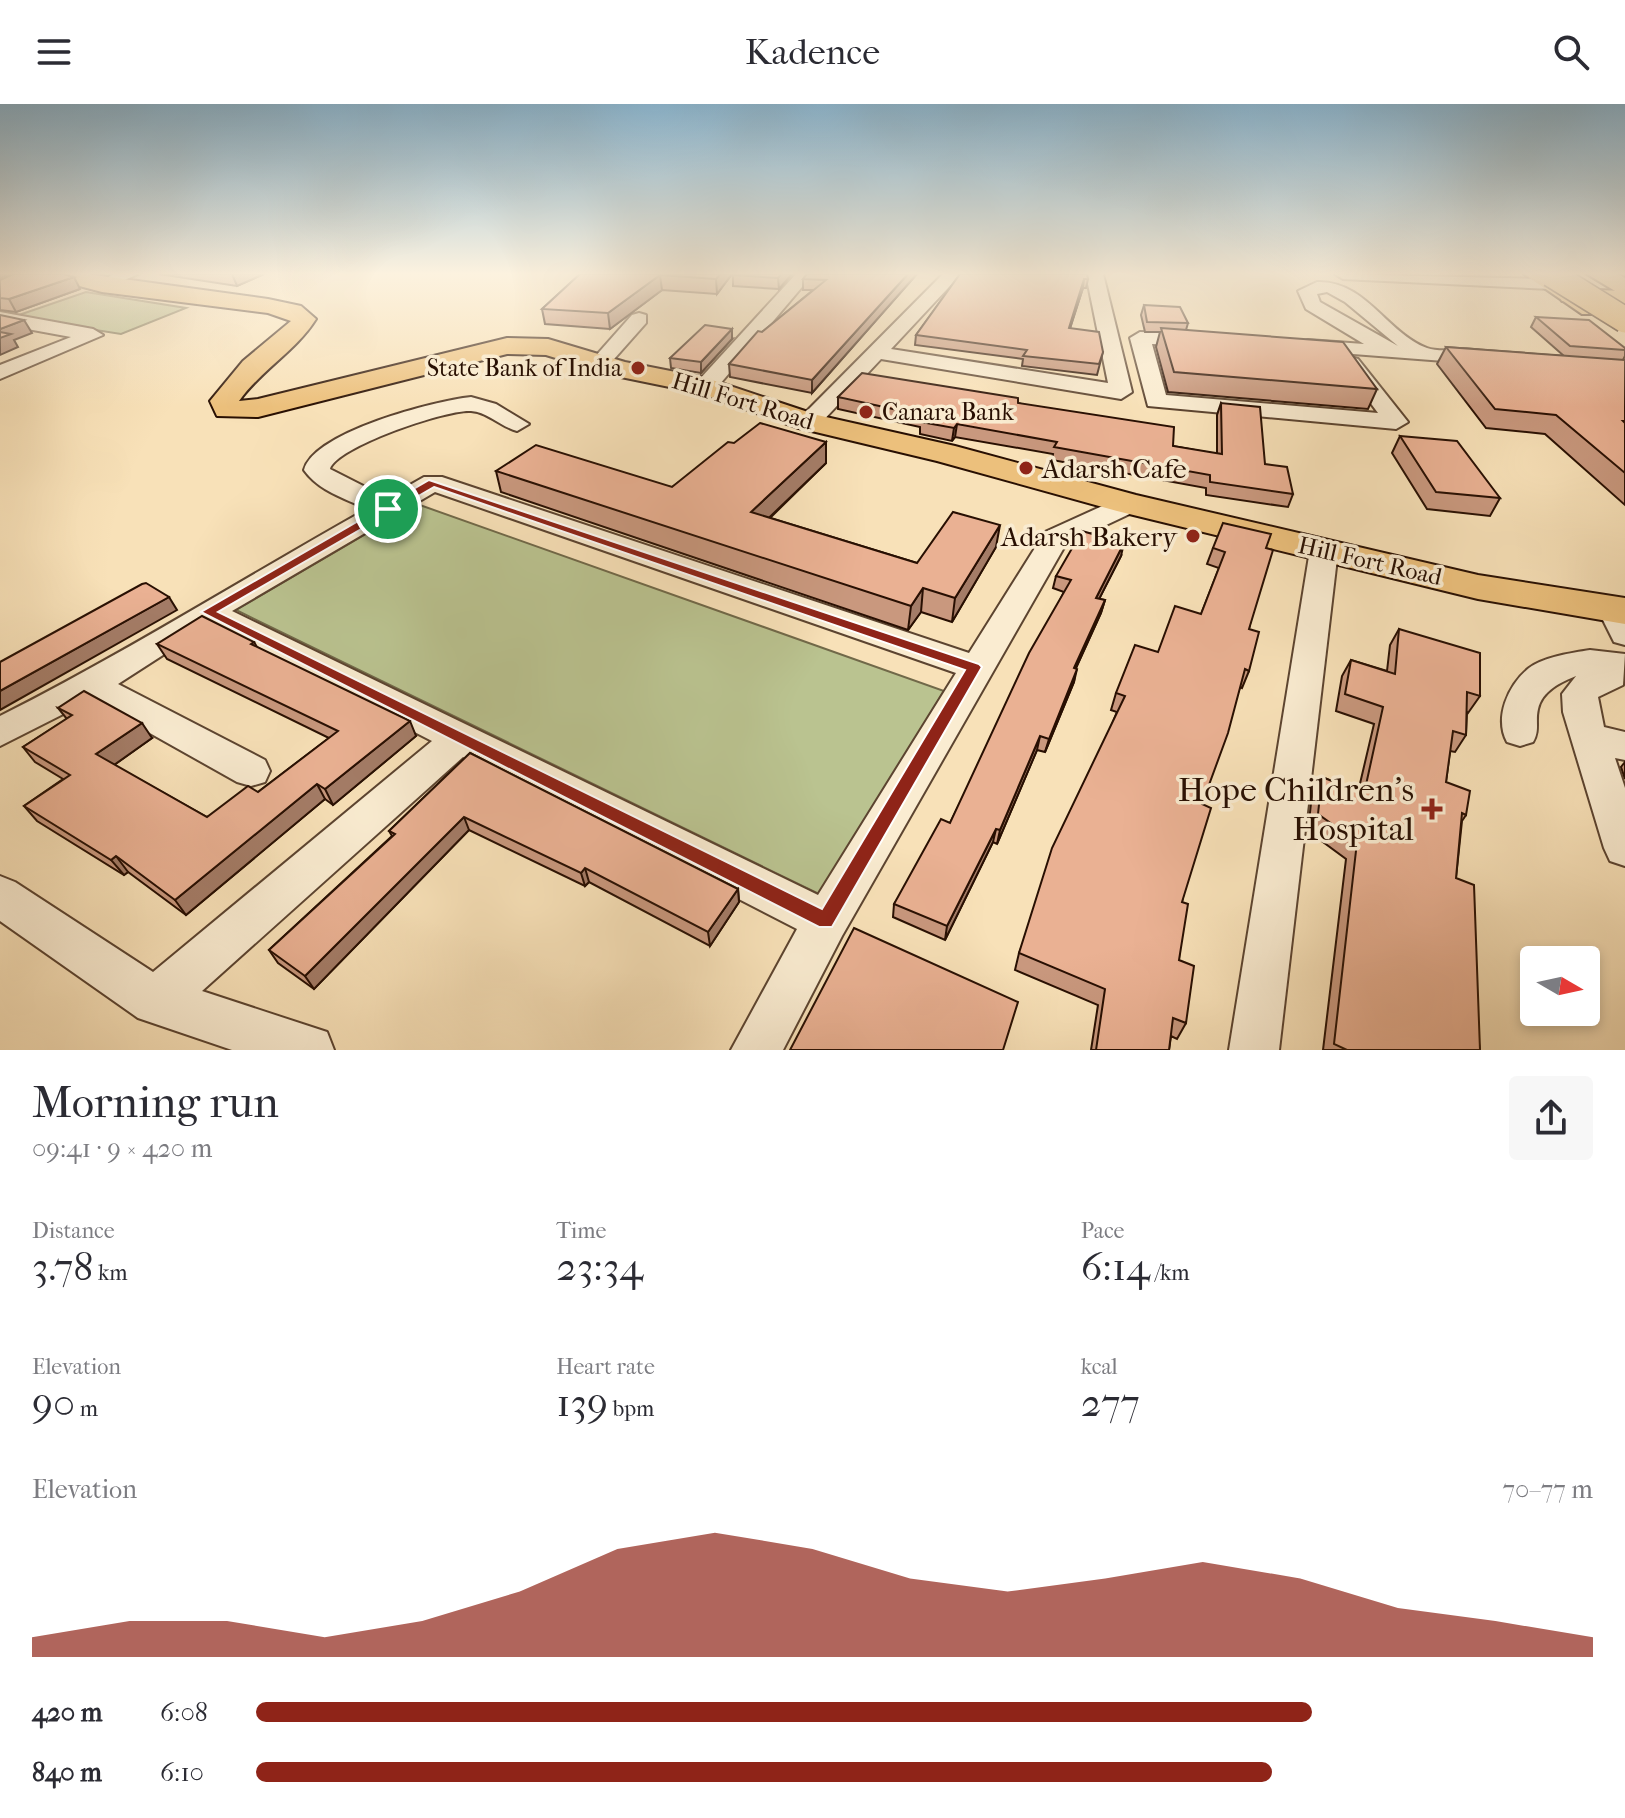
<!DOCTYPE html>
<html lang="en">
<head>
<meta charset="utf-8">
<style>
	:root { --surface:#fff; --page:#f7f7f7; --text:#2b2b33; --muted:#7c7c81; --accent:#8f2418 }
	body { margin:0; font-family:"IM FELL French Canon",serif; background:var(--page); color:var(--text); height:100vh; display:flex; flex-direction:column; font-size:30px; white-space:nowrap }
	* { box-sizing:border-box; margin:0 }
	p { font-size:26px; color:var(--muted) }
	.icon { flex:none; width:44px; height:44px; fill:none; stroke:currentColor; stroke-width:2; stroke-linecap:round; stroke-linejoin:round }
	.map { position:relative; height:946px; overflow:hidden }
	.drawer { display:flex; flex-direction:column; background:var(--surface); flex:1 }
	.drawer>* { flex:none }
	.needle { width:52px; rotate:99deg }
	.fabs { position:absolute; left:1520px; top:842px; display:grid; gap:16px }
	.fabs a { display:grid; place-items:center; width:80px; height:80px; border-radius:8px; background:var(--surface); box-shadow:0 4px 12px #0003; font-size:40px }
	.pin { position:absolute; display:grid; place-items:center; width:68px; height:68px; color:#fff; margin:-34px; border:4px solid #fff; border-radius:50%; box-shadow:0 2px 8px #0007 }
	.round { display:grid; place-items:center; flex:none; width:84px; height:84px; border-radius:8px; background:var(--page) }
	.head { display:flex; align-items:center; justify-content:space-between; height:136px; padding:0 32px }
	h1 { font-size:44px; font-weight:600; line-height:60px }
	.stats { display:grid; grid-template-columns:repeat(3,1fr); gap:12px; height:136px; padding:8px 32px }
	.stats div { display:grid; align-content:center }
	.stats b { font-size:40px; font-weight:600 }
	.stats small { font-size:22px; font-weight:400 }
	.stats p { font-size:22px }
	.chart { height:224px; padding:16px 32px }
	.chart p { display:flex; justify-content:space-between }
	.chart svg { width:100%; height:144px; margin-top:8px; fill:var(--accent); opacity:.7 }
	ul { padding:0 32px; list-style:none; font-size:26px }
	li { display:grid; grid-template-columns:128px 96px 1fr; align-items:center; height:60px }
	li i { height:20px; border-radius:10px; background:var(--accent) }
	header { display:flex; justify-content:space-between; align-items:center; height:104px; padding:0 32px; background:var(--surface); font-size:36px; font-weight:600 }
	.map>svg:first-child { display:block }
	.green { fill:#bac390; stroke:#716949; stroke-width:2 }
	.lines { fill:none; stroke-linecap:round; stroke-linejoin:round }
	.minor-casing { stroke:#5c4430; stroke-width:4 }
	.major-casing { stroke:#280f02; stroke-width:4 }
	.highway-casing { stroke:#280f02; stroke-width:4 }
	.minor { fill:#faecd1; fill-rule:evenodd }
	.major { fill:#ecc07c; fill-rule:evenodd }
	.highway { fill:#ecc07c; fill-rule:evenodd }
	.major-bridge-casing { stroke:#280f02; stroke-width:28; stroke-linecap:butt }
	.major-bridge { stroke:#ecc07c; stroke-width:25 }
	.wall { fill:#c9987e; stroke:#280f02; stroke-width:2 }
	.shaded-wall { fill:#a47c67; stroke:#280f02; stroke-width:2 }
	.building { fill:#eab193; stroke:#280f02; stroke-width:2 }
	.route { fill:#8f2418; stroke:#fff; stroke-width:2; fill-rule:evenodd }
	.poi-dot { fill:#8f2418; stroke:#faecd1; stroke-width:3 }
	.labels { text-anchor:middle; stroke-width:7; stroke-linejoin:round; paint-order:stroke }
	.far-poi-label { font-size:24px; fill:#280f02; stroke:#faecd1; text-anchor:end }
	.far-street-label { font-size:24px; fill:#280f02; stroke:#faecd1 }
	.poi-label { font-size:28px; fill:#280f02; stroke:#faecd1; text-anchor:start }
	.near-poi-label { font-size:34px; fill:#280f02; stroke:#faecd1; text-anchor:end }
</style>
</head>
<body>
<header><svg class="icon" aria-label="menu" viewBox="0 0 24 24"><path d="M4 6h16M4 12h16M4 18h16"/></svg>Kadence<svg class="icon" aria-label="search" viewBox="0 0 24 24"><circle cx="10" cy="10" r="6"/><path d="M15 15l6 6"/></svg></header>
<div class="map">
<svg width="1625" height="946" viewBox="0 0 1625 946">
	<rect width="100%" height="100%" fill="#f8e1b8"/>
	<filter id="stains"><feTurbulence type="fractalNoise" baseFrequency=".0025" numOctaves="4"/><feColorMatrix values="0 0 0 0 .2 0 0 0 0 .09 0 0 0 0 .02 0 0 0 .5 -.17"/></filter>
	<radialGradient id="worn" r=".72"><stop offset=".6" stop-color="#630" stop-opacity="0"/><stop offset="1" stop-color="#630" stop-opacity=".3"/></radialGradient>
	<g class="green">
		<path d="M86 188 186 204 121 230 13 213Z"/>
		<path d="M417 400 944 587 821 791 236 506Z"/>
	</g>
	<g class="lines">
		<g class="minor-casing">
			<g id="minor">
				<path d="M114 170H138L102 186 93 181Z"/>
				<path d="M796 170H813L714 287H698L695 282 698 277Z"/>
				<path d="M943 170H961L891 245 1108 279 1086 170H1103L1132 288 1121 295 881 255 817 323H801L797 318 801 313Z"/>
				<path d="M1335 170 1551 175 1560 180 1551 185 1343 175Z"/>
				<path d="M1317 178C1365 176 1387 229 1427 244 1446 251 1480 238 1493 254L1483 260 1301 246 1298 242 1301 238 1308 236 1364 240 1306 205 1298 187ZM1327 188 1345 198 1398 242 1320 198 1317 190Z"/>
				<path d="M0 208 93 225 103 231 0 275V261L71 233 0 220Z"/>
				<path d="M639 209 646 211V219L607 263H593L590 259 593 255 632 211Z"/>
				<path d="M1140 228 1200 230 1210 236 1200 242 1152 240 1166 291 1378 309 1341 259 1351 253 1358 255 1408 318 1396 325 1148 302 1130 234Z"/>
				<path d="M471 293 496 300 529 320 517 327C501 323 488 308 471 307 447 305 336 343 330 365L387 394 424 373H442L969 549 1045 428 1120 394H1138L1142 400 1138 406 1066 440 842 832 783 946H731L797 825 463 653 202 887 327 928 334 946H232L138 914 0 817V772L15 778 153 868 432 637 208 522 118 580 265 656 270 667 265 678 251 682 237 678 91 596 0 642V612C125 549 244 474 367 405 344 394 319 387 304 366 314 328 434 297 471 293ZM435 388 956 569 818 791 232 507Z"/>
				<path d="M1324 437 1334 440 1338 446 1279 946H1229L1310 446 1314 440Z"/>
				<path d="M1614 496 1625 499V541L1614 538 1598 506 1603 499Z"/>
				<path d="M1590 546 1625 550 1623 581 1598 593 1604 623 1625 628V656L1615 654 1625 684V762L1610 757 1604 744 1563 608 1562 590 1576 572C1561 578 1542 587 1538 605 1535 618 1540 626 1533 638L1520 642 1507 638C1494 614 1508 581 1529 564 1544 553 1571 549 1590 546Z"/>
			</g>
		</g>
		<g class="major-casing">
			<g id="major">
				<path d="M50 170H87L268 195 301 202 316 215C296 247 261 266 239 297L258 295 507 234 548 235 625 258 706 274 817 311 955 342 1136 391 1478 471 1625 494V520L1478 495 1117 407 937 357 799 324 699 289 611 271 546 251 507 250 258 313 217 312 210 297 243 257 291 217 268 209 102 188 53 175Z"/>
				<path d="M1570 185 1625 187V201L1562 197 1559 192 1562 187Z"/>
			</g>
		</g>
		<g class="highway-casing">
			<g id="highway">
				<path d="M1524 170H1554L1605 204 1602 210H1582Z"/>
				<path d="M1587 170H1618L1625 174V193Z"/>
			</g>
		</g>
		<use href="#minor" class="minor"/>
		<use href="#major" class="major"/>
		<use href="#highway" class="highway"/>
		<g class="major-bridge-casing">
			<path id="major-bridge" d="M1551 170 1625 216"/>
		</g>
		<use href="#major-bridge" class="major-bridge"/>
	</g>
	<g class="wall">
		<path d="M159 170H264L237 182Z"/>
		<path d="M580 170H732L717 190 662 186 610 225 545 220 542 205Z"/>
		<path d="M733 170H792L779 185 733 182Z"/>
		<path d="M807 170H917L812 289 730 273 729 260 762 228 813 186H803V175Z"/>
		<path d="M960 170 1088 175 1086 184H1083L1070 224 1103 248 1097 271 1022 262 1023 255 915 241 916 231Z"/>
		<path d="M0 176 80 185 16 208 0 206Z"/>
		<path d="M1144 201 1188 219 1186 226 1377 285 1368 305 1168 288 1156 243 1160 228H1145L1141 211Z"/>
		<path d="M1536 213 1625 244V252L1623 256H1625V401L1545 330 1486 324 1437 260 1446 243 1564 252 1531 223Z"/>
		<path d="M732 235 701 269 671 264 670 254Z"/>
		<path d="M838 293 1018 299 1173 342 1217 350V311L1221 299 1265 360 1293 390 1288 403 1206 391V384L1052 356 1053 350 955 333 952 337 920 330V323L838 305Z"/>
		<path d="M1400 332 1500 394 1490 412 1427 405 1392 349Z"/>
		<path d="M826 338V359L770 414 917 459 996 443 952 518 921 508 908 526 501 388 496 367 672 383 734 339Z"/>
		<path d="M1213 444H1266L1249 525V567L1242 584 1240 583 1202 700 1182 798 1179 856 1186 919 1177 935 1171 932 1169 946H1091L1098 901 1015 866 1019 849 1117 608 1111 606 1116 589 1158 548 1201 510 1219 464 1207 460Z"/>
		<path d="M1121 452 1099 495 1105 496 1101 509 1076 564 1074 578 1045 648 1037 646 997 740 993 738 945 836 893 813 894 800 950 719 1064 488 1053 484 1056 472Z"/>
		<path d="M1399 525 1480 592 1468 609 1467 608 1466 631 1455 648 1450 647 1446 678 1466 711 1462 717 1456 774 1480 946H1323L1346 755 1308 727 1312 690 1322 673 1358 688 1374 620 1336 607 1342 572 1351 556 1387 567 1390 541Z"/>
		<path d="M254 538 257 543 416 632 333 701 325 695 186 811 128 768 124 771 37 717 24 702 63 675 35 658 23 643 67 615 58 604 152 634 114 661 207 713 258 688 329 634 167 555 157 540Z"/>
		<path d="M470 649 738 785 739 798 710 842 589 778 585 782 469 726 314 885 278 859 269 846 392 732 389 727Z"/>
		<path d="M1625 658V675L1621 663Z"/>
	</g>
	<g class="shaded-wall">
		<path d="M0 170H10L0 174Z"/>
		<path d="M232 170H264L237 182Z"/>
		<path d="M720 170H732L717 190 716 175Z"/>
		<path d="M781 170H792L779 185 778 174Z"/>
		<path d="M908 170H917L812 289V276Z"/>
		<path d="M660 171 662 186 610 225 608 209Z"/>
		<path d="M74 173 80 185 16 208 9 195Z"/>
		<path d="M1084 175 1083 184 1067 234 1069 224Z"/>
		<path d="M24 216 32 229 14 236 18 243 0 251V225Z"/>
		<path d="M732 225V235L701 269V258Z"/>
		<path d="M957 320 955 333 952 337 954 324Z"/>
		<path d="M826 338V359L752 430 751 408Z"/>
		<path d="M1000 421 996 443 952 518 955 494Z"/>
		<path d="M1124 439 1121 452 1093 507 1096 494Z"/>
		<path d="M923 484 921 508 908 526 911 502Z"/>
		<path d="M169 493 177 506 0 606V587Z"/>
		<path d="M1105 496 1101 509 1070 577 1074 564Z"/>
		<path d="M1077 565 1074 578 1045 648 1049 635Z"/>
		<path d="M410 617 416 632 333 701 325 685Z"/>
		<path d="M142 619 152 634 107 666 96 650Z"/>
		<path d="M1040 632 1037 646 997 740 1000 726Z"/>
		<path d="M317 680 325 695 186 811 175 796Z"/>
		<path d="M464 713 469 726 314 885 305 872Z"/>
		<path d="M996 725 993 738 945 836 947 822Z"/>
		<path d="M116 752 128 768 124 771 111 756Z"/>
		<path d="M585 764 589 778 585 782 581 769Z"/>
		<path d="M738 785 739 798 710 842 708 828Z"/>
	</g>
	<g class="building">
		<path d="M13 170H63L74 173 9 195 0 194V176Z"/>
		<path d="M580 170H720L716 175 660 171 608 209 542 205Z"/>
		<path d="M733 170H781L778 174 732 171Z"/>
		<path d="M807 170H908L812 276 729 260 758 227 762 228 826 176 803 175Z"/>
		<path d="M960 170H1087L1088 175H1084L1069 224 1099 228 1103 248 1099 260 1023 252 1027 246 916 231Z"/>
		<path d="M1144 201 1180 203 1188 219 1147 218Z"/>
		<path d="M0 211 24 216 0 225Z"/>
		<path d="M1536 213 1589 216 1625 244V246L1570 242Z"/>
		<path d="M705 221 732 225 701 258 670 254Z"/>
		<path d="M1161 224 1343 238 1377 285 1174 268Z"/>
		<path d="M0 228 11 230 0 234Z"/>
		<path d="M1446 243 1625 256V317H1623L1625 319V369L1556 311 1495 305Z"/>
		<path d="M862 269 1018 294V299L1174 323 1173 342 1222 350 1221 299 1260 303 1265 360 1287 363 1293 390 1210 378V371L1054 343 1057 338 957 320 954 324 921 318 925 312 838 293Z"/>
		<path d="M760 319 826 338 751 408 917 459 953 408 1000 421 955 494 923 484 911 502 496 367 536 341 672 383 728 338 734 339Z"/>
		<path d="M1400 332 1457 337 1500 394 1436 388Z"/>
		<path d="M1223 419 1271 430 1266 444 1273 446 1249 525 1259 528 1249 567 1245 565 1228 629 1202 700 1211 704 1182 798 1188 800 1179 856 1194 862 1186 919 1173 914 1169 946H1096L1105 885 1019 849 1052 744 1125 592 1116 589 1135 541 1158 548 1175 502 1201 510 1225 448 1213 444Z"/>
		<path d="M1082 427 1124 439 1096 494 1105 496 1074 564 1077 565 1049 635 1040 632 1000 726 996 725 947 822 894 800 941 715 950 719 1029 549 1071 476 1056 472Z"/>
		<path d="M146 479 169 493 0 587V558L142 480Z"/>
		<path d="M202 512 254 538 251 540 410 617 325 685 317 680 175 796 116 752 111 756 24 702 70 671 23 643 72 611 58 604 84 587 142 619 96 650 207 713 248 682 258 688 338 627 157 540Z"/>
		<path d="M1399 525 1480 549V592L1467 588 1466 631 1453 627 1446 678 1470 687 1466 711 1462 709 1456 774 1474 781 1480 946H1347L1334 940 1357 738 1318 710 1322 673 1364 690 1383 603 1345 590 1351 556 1395 570Z"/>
		<path d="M470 649 738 785 708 828 585 764 581 769 464 713 305 872 269 846 395 730 389 727Z"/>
		<path d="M854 824 1018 898 1003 946H790Z"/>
	</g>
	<linearGradient id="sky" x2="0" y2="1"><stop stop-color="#8ab7d3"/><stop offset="0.56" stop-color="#fcf2df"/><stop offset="1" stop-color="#fcf2df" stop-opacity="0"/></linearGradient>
	<rect width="1625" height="303" fill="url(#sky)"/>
	<path class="route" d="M429 376 979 560 982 563 832 823H819L201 508ZM434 383 965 566 822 805 218 508Z"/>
	<g class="poi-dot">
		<circle cx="638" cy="264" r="8"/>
		<circle cx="866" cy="308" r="8"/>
		<circle cx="1026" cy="364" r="8"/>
		<circle cx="1193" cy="432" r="8"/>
		<path d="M1428 693h8v8h8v8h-8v8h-8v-8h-8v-8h8z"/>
	</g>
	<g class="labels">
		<g class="far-poi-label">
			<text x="622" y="272">State Bank of India</text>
			<text x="882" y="316" text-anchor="start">Canara Bank</text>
		</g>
		<g class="far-street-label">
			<text transform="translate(743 297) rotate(17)" y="8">Hill Fort Road</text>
			<text transform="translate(1370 457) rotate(13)" y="8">Hill Fort Road</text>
		</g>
		<g class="poi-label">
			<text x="1042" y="374">Adarsh Cafe</text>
			<text x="1177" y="442" text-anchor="end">Adarsh Bakery</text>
		</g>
		<g class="near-poi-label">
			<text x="1414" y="697">Hope Children's<tspan x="1414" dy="39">Hospital</tspan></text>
		</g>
	</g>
	<rect width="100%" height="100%" filter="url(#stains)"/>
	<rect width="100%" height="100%" fill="url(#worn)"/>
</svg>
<div class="fabs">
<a><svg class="needle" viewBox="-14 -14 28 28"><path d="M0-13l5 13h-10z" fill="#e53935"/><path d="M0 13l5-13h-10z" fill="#7c7c81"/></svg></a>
</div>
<div class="pin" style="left:388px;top:405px;background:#1e9e55"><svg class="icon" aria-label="arrive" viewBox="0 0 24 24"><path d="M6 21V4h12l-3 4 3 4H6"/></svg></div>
</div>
<section class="drawer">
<div class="head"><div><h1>Morning run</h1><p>09:41 · 9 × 420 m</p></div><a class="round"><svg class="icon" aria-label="share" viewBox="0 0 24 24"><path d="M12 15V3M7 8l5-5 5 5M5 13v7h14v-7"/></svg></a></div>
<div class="stats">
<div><p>Distance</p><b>3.78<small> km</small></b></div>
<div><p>Time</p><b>23:34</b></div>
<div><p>Pace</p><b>6:14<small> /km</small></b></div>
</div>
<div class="stats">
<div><p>Elevation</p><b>90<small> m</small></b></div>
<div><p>Heart rate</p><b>139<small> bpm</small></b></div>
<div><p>kcal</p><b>277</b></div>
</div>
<div class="chart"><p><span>Elevation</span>70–77 m</p>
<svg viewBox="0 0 160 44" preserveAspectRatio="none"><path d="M0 44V38L10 33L20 33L30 38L40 33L50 24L60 11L70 6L80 11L90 20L100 24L110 20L120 15L130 20L140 29L150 33L160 38V44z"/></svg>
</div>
<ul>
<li><b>420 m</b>6:08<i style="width:79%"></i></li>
<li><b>840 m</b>6:10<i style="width:76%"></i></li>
</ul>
</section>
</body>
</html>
